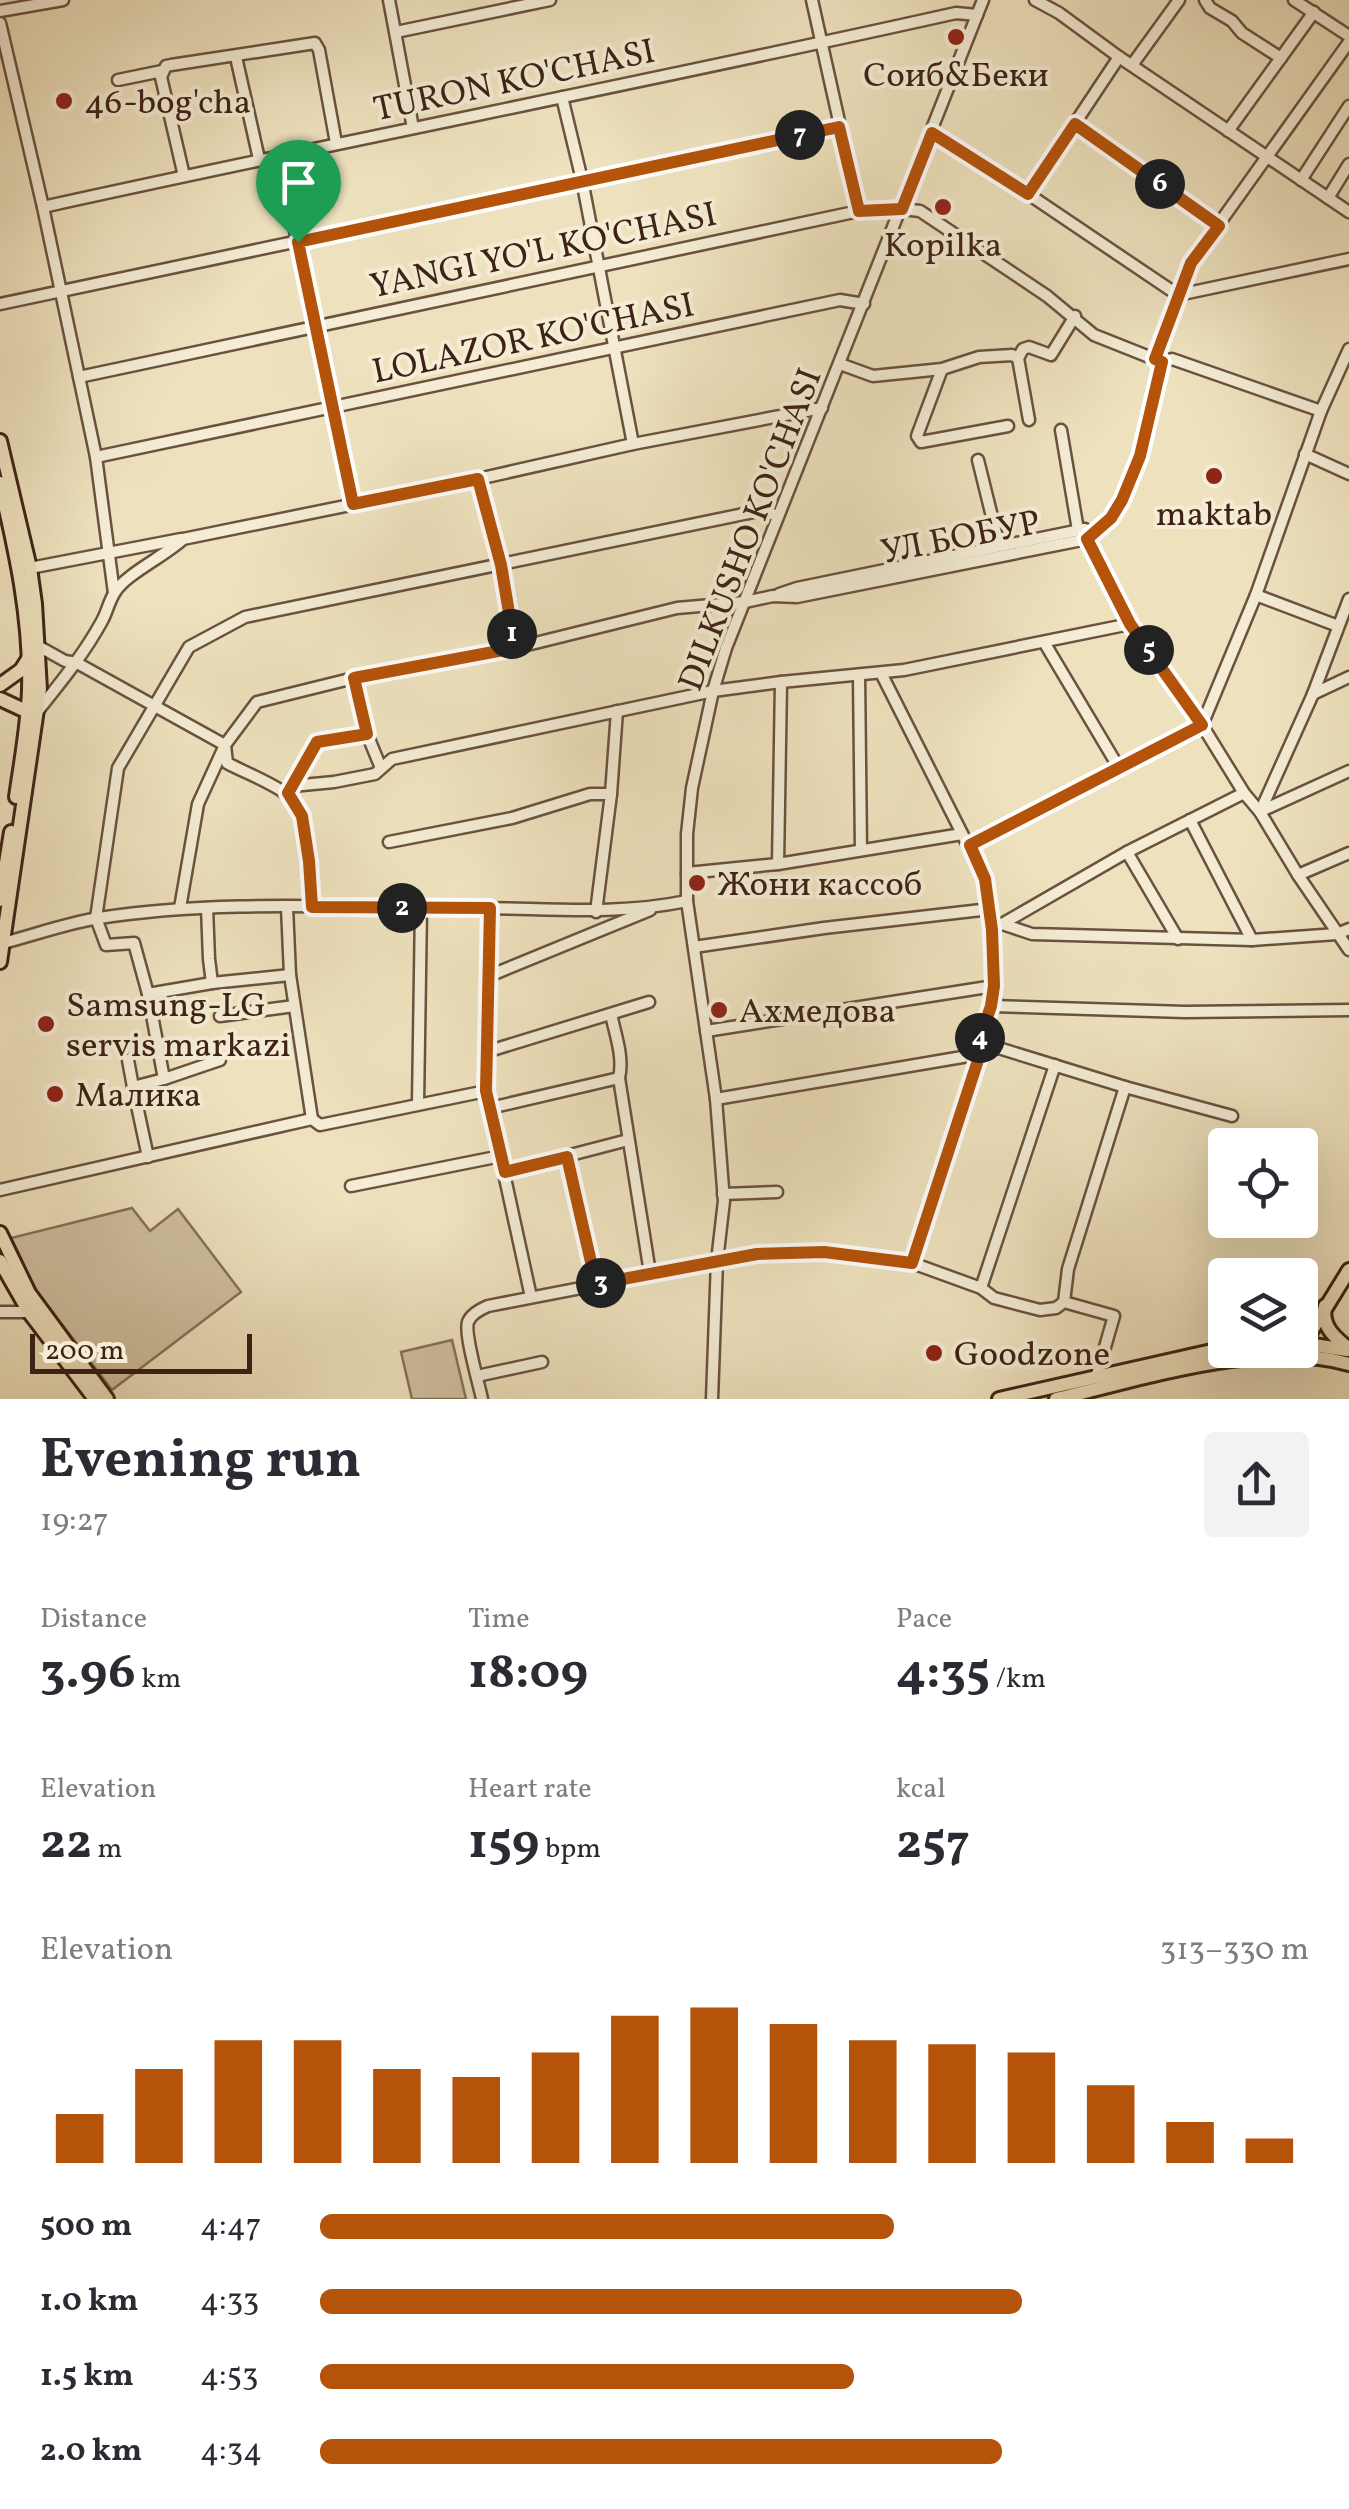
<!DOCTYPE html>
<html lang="en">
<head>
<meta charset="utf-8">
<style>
	:root { --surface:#fff; --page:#f2f2f3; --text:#2b2b33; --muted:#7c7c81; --accent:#b45309 }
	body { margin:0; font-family:Vollkorn,serif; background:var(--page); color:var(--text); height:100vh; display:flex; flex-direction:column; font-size:38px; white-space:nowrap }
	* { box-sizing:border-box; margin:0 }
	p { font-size:32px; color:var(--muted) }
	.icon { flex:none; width:55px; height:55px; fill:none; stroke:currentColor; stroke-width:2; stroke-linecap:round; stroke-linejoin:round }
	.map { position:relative; height:1399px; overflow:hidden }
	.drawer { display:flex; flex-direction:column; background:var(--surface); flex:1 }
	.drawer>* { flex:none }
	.fabs { position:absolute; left:1208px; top:1128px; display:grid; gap:20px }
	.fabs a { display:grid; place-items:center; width:110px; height:110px; border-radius:10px; background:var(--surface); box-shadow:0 10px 40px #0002; font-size:50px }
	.scale { position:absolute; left:30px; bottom:25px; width:222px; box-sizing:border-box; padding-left:10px; border:5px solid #3e2215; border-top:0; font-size:28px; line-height:35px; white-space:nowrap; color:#3e2215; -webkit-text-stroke:8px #f4ecd5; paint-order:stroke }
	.pin { position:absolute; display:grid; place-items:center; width:85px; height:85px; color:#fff; margin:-102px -42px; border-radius:50% 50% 50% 0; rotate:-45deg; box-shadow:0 0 10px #0007 }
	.pin .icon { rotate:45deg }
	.km { position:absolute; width:50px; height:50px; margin:-25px; border-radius:50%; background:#222; color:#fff; font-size:28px; line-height:50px; text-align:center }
	.round { display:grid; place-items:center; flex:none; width:105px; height:105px; border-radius:10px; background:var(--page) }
	.headline { display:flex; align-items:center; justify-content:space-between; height:170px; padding:0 40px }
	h1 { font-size:55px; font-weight:700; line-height:75px }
	.figures { display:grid; grid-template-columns:repeat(3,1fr); gap:15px; height:170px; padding:10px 40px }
	.figures div { display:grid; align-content:center }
	.figures b { font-size:50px; font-weight:700 }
	.figures small { font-size:28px; font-weight:400 }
	.figures p { font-size:28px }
	.chart { height:280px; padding:20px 40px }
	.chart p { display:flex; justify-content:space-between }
	.chart svg { width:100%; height:180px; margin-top:10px; stroke:var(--accent); stroke-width:6 }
	ul { padding:0 40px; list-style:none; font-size:32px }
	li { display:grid; grid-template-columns:160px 120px 1fr; align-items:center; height:75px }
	li i { height:25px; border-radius:12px; background:var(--accent) }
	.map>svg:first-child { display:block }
	.pitch { fill:#d0c1a1; stroke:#87725b; stroke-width:2.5 }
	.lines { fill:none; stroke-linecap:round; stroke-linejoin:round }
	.minor-casing { stroke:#6a523f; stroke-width:15 }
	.major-casing { stroke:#3e2215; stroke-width:18 }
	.minor { stroke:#f4ecd5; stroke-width:10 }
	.major { stroke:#eee2be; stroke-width:12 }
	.route-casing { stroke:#fff; stroke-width:20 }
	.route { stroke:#b45309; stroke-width:12 }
	.poi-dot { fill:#8f2418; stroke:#f4ecd5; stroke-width:4 }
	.labels { text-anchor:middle; stroke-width:8; stroke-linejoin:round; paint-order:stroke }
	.poi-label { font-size:35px; fill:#3e2215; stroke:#f4ecd5; text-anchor:start }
	.street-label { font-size:35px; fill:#3e2215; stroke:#f4ecd5 }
</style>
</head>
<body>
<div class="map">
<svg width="1349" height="1399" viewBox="0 0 1349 1399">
	<rect width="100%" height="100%" fill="#eee2be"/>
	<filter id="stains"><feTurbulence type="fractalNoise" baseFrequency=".002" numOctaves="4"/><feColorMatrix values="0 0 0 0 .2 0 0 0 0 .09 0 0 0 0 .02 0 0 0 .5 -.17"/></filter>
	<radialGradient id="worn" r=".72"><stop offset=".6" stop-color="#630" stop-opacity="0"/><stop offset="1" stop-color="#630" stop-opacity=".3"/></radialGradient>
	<g class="pitch">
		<path d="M132 1208 150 1231 178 1209 241 1292 112 1390 35 1289 11 1238Z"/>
		<path d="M452 1340 466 1399H412L401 1352Z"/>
	</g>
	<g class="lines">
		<g class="minor-casing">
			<g id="minor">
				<path d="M389 0 413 128"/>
				<path d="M812 0 859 211"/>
				<path d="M1035 0 1059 13 1119 57 1349 212"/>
				<path d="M1205 0 1210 8 1232 21 1242 33 1281 58"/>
				<path d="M1294 0 1349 36"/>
				<path d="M0 11 63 0"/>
				<path d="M0 23 43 207 96 457 114 593"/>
				<path d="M396 32 550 0"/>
				<path d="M236 57 259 159"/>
				<path d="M1132 65 1179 0"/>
				<path d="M118 80 162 71"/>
				<path d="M562 97 582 180 633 444"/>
				<path d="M1075 125 1219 226"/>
				<path d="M1228 131 1314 12"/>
				<path d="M932 133 994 171 1178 295 1349 259"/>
				<path d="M279 155 353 504"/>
				<path d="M184 176 161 77 166 66 171 65 315 43 319 50 336 143"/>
				<path d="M1301 180 1349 106"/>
				<path d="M1028 194 1119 57"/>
				<path d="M1328 198 1349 164"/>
				<path d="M43 207C346 140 652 81 956 13L977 15"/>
				<path d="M0 304 839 127"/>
				<path d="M1018 358 1023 349 1029 347 1051 355 1075 316"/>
				<path d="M1155 359 1191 263 1349 42"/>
				<path d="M840 364 873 376 942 369 979 357 1012 355 1018 358 1029 420"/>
				<path d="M942 369 917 436 921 442 1008 426"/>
				<path d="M79 377 859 211 902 209 920 211 1047 296 1094 335 1162 362 1172 359 1321 411"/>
				<path d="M1061 430 1078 530"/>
				<path d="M1305 454 1349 474"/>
				<path d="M96 457 840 300 864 304"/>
				<path d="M978 460 999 545"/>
				<path d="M478 479 501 565 515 648"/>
				<path d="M1082 529 1130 624 1202 725 1244 793 1260 812 1298 875 1349 950"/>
				<path d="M30 568 181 539"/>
				<path d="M779 594 797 588 1085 529"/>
				<path d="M1256 595 1338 626"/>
				<path d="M1044 642 1119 768"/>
				<path d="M38 646 65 661 77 663 225 745 227 763C246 773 268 781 285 793 311 809 310 878 312 907"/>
				<path d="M881 673 985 879 992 930 994 986 991 1006 979 1042 1125 1087 1232 1116"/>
				<path d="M859 675 861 850"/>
				<path d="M354 678 367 734 381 768"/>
				<path d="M1313 694 1349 677"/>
				<path d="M37 712C61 682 84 654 102 621 107 612 109 601 115 592 126 574 165 556 183 539L478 479 633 444 822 408"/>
				<path d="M1202 725 1256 595 1321 411 1349 349"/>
				<path d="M292 786 317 742 367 734"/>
				<path d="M287 793 292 786 334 782 375 774 392 759 713 691 781 682 904 670 1130 624"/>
				<path d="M1261 811 1349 771"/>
				<path d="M1260 812 1313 694 1349 599"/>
				<path d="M1190 820 1252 940"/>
				<path d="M389 842 512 818 590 794H611"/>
				<path d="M969 845 1202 725"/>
				<path d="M1127 852 1178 939"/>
				<path d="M778 864 781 682"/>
				<path d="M687 873 778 864 962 834"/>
				<path d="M1298 875 1349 853"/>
				<path d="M287 907 290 975 312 1119"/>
				<path d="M180 908 198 804 225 745 257 702 354 678 393 673 515 648 677 608 745 602 773 596 797 597 1087 539C1095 532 1105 526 1111 518 1139 484 1154 405 1162 362"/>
				<path d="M207 908 209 959 212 983"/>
				<path d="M596 912 611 794 617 711"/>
				<path d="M1002 924 1032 934 1252 940 1337 934 1349 929"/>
				<path d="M1002 924 1127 852 1244 793"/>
				<path d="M3 943C34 935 67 923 99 918 218 899 352 908 473 908 547 908 614 916 687 901"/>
				<path d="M694 947 824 928 990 909"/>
				<path d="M489 976 650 910"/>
				<path d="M148 994 212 983 290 975"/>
				<path d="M991 1006 1185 1012 1349 1010"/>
				<path d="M611 1014C615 1034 624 1057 619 1078L650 1273"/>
				<path d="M220 1016 294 1006"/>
				<path d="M706 1031 994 986"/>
				<path d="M486 1052 649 1002"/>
				<path d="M128 1060 133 1087"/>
				<path d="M164 1079 220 1060"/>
				<path d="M486 1091 531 1297"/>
				<path d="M716 1099 980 1054"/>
				<path d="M418 1104 421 908"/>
				<path d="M490 1108 619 1078"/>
				<path d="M148 1157 133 1087 164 1079 148 994 134 943 106 945 96 918 118 768 189 647 245 617 763 510 777 516"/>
				<path d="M567 1157 597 1285"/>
				<path d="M505 1172 628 1140"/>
				<path d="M351 1186 501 1156"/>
				<path d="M0 1190 312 1119 320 1125 486 1091 490 908"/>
				<path d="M723 1194 777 1192"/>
				<path d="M912 1263 982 1050"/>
				<path d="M981 1288 1055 1065"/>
				<path d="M1064 1302 1068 1269 1125 1087"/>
				<path d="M0 1312H29"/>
				<path d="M477 1376 542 1362"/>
				<path d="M482 1399C479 1384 464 1334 468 1322 471 1314 481 1309 488 1306L757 1254 823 1252 912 1263 981 1288 994 1298 1040 1310 1056 1308 1064 1302 1114 1316 1096 1378"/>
				<path d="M712 1399 717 1261 724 1201 716 1099 687 901V834L692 788 713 691 726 648 983 0"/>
			</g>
		</g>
		<g class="major-casing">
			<g id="major">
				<path d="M0 441 30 568 35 604 40 689 0 962"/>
				<path d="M0 483C16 552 31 619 29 690 28 725 21 762 16 797"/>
				<path d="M0 685 21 670 28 659"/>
				<path d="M0 699 28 712H35"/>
				<path d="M0 900 11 832"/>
				<path d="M0 1233 29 1293 107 1399"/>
				<path d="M0 1261 29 1312 95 1399"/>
				<path d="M1325 1306C1321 1326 1334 1337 1349 1349"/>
				<path d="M1300 1320 1313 1312"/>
				<path d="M1300 1343 1347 1350"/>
				<path d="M1299 1356 1304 1343 1349 1270"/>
				<path d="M999 1399 1225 1348"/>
				<path d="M1056 1399C1143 1379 1262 1339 1349 1364"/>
			</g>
		</g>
		<use href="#minor" class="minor"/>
		<use href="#major" class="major"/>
	</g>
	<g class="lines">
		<g class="route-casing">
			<path id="route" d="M1075 124 1219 226 1191 263 1155 359 1162 362 1140 456 1122 500 1111 518 1087 539 1130 624 1202 725 970 845 985 879 992 930 994 986 991 1006 979 1042 984 1044 980 1054 912 1263 824 1252 757 1254 596 1284 567 1157 505 1172 486 1091 490 908 312 907 309 861 302 816 288 793 317 742 367 734 354 678 515 648 501 565 478 479 353 504 298 242 839 127 859 211 902 209 932 133 1028 194Z"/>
		</g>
		<use href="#route" class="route"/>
	</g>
	<g class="poi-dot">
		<circle cx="956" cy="37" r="10"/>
		<circle cx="64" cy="101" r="10"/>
		<circle cx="943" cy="207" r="10"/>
		<circle cx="1214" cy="476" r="10"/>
		<circle cx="697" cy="883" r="10"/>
		<circle cx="719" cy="1010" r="10"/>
		<circle cx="46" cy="1024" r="10"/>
		<circle cx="55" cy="1094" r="10"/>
		<circle cx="934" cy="1353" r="10"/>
	</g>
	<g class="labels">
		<g class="poi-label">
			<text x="956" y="86" text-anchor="middle">Соиб&amp;Беки</text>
			<text x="84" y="113">46-bog'cha</text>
			<text x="943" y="256" text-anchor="middle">Kopilka</text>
			<text x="1214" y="525" text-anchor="middle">maktab</text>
			<text x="717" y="895">Жони кассоб</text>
			<text x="66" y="1016">Samsung-LG<tspan x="66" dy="40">servis markazi</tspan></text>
			<text x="739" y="1022">Ахмедова</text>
			<text x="75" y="1106">Малика</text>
			<text x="954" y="1365">Goodzone</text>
		</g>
		<g class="street-label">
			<text transform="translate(514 79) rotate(-12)" y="12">TURON KO'CHASI</text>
			<text transform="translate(543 249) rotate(-12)" y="12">YANGI YO'L KO'CHASI</text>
			<text transform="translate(533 337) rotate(-12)" y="12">LOLAZOR KO'CHASI</text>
			<text transform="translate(749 529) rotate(-69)" y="12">DILKUSHO KO'CHASI</text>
			<text transform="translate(960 536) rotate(-11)" y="12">УЛ БОБУР</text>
		</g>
	</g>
	<rect width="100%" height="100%" filter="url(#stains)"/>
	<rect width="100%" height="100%" fill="url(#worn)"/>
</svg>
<div class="fabs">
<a><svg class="icon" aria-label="locate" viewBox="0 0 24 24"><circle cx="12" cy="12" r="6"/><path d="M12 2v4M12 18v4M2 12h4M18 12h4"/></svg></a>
<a><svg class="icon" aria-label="layers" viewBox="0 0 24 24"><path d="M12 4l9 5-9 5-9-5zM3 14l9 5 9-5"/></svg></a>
</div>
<div class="scale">200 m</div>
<div class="pin" style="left:298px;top:242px;background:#1e9e55"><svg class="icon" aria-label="arrive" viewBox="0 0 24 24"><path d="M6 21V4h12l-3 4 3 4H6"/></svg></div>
<b class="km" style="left:512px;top:634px">1</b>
<b class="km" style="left:402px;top:908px">2</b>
<b class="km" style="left:601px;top:1283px">3</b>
<b class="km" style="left:980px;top:1038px">4</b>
<b class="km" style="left:1149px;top:650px">5</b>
<b class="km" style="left:1160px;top:184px">6</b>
<b class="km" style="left:800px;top:135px">7</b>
</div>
<section class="drawer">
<div class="headline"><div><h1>Evening run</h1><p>19:27</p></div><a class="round"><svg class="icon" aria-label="share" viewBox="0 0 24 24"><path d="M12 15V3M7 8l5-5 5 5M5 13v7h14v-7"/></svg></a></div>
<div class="figures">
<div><p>Distance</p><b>3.96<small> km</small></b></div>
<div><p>Time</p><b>18:09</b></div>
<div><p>Pace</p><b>4:35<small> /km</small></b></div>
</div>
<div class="figures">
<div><p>Elevation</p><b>22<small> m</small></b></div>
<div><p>Heart rate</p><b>159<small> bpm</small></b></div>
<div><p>kcal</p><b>257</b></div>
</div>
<div class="chart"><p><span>Elevation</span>313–330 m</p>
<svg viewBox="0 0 160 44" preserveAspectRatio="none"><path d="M5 44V32M15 44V21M25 44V14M35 44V14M45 44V21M55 44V23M65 44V17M75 44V8M85 44V6M95 44V10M105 44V14M115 44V15M125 44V17M135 44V25M145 44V34M155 44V38"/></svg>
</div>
<ul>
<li><b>500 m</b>4:47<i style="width:58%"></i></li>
<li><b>1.0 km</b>4:33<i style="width:71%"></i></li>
<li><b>1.5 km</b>4:53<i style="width:54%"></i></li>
<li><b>2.0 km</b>4:34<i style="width:69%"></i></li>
</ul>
</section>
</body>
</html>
